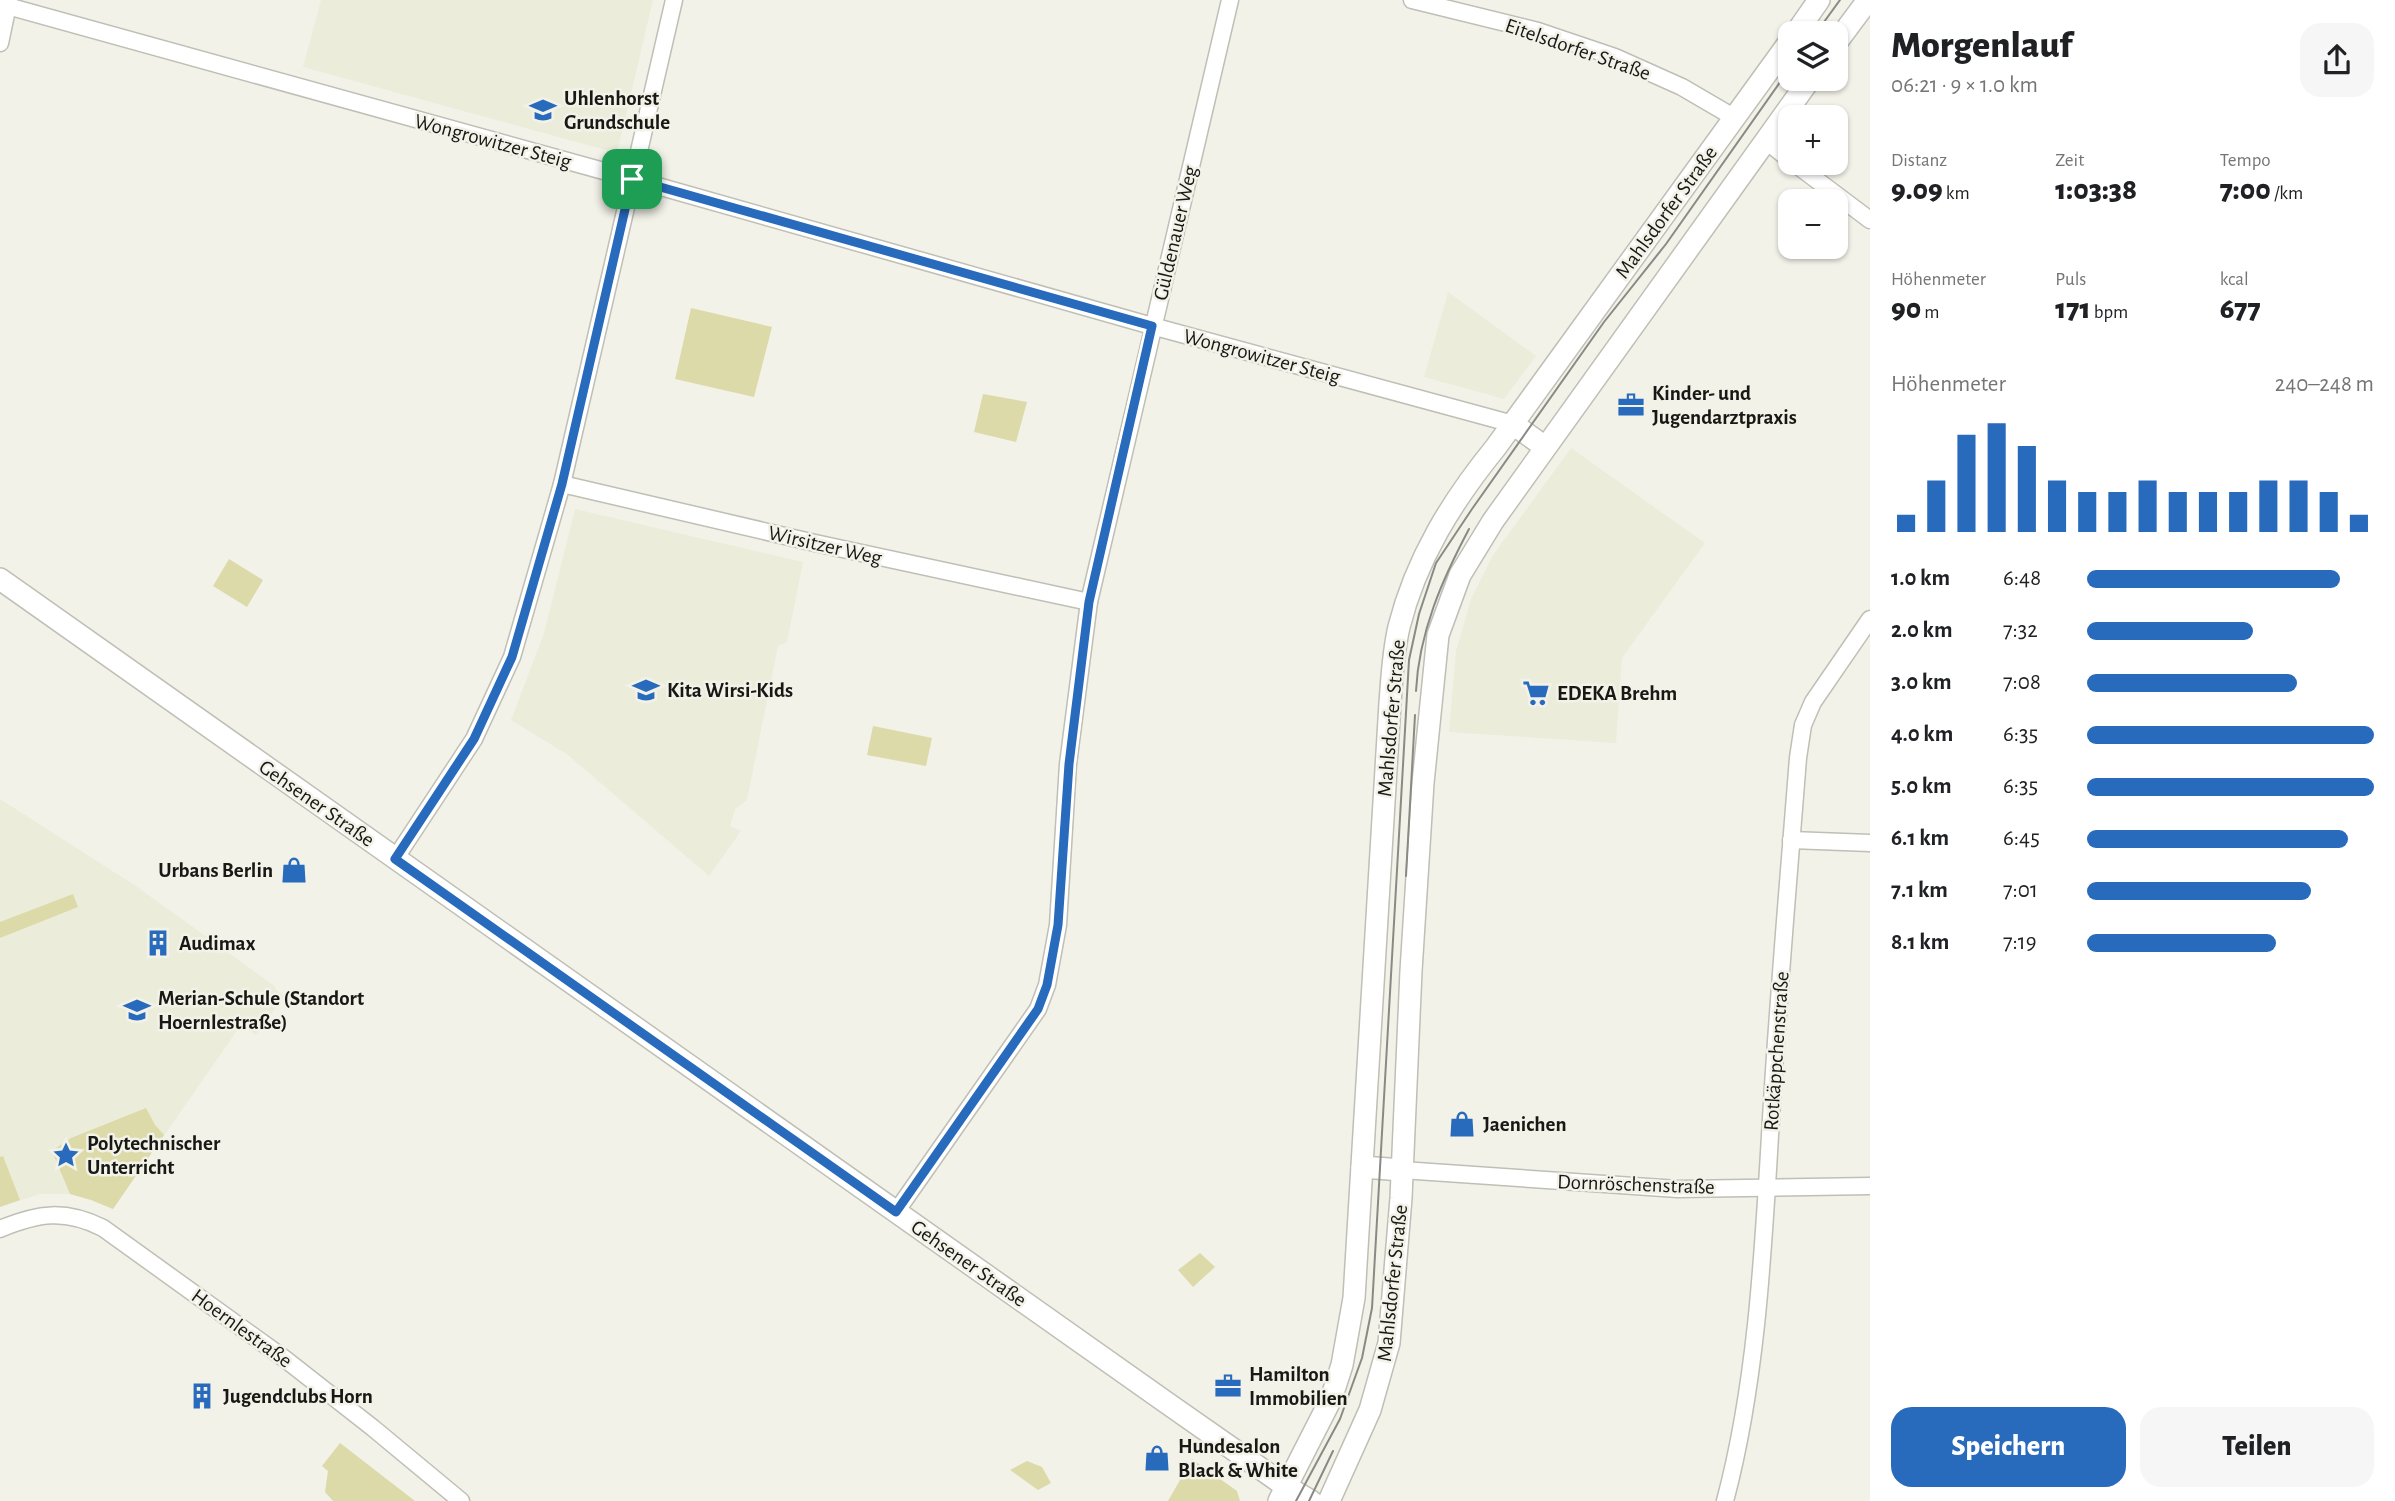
<!DOCTYPE html>
<html lang="de">
<head>
<meta charset="utf-8">
<style>
	:root { --surface:#fff; --page:#f6f6f6; --text:#202124; --muted:#757577; --accent:#286abb }
	body { margin:0; font-family:"Alegreya Sans",sans-serif; background:var(--page); color:var(--text); height:100vh; display:flex; flex-direction:column; font-size:26px; white-space:nowrap }
	* { box-sizing:border-box; margin:0 }
	p { font-size:23px; color:var(--muted) }
	.icon { flex:none; width:38px; height:38px; fill:none; stroke:currentColor; stroke-width:2; stroke-linecap:round; stroke-linejoin:round }
	.map { position:relative; flex:1; overflow:hidden }
	.drawer { display:flex; flex-direction:column; background:var(--surface); width:525px }
	.drawer>* { flex:none }
	.controls { position:absolute; left:1778px; top:21px; display:grid; gap:14px }
	.controls a { display:grid; place-items:center; width:70px; height:70px; border-radius:14px; background:var(--surface); box-shadow:0 2px 5px #0004; font-size:35px }
	.pin { position:absolute; display:grid; place-items:center; width:60px; height:60px; color:#fff; margin:-30px; border-radius:14px; box-shadow:0 4px 10px #0006 }
	.round { display:grid; place-items:center; flex:none; width:74px; height:74px; border-radius:21px; background:var(--page) }
	.overview { display:flex; align-items:center; justify-content:space-between; height:119px; padding:0 21px }
	h1 { font-size:38px; font-weight:800; line-height:52px }
	.figures { display:grid; grid-template-columns:repeat(3,1fr); gap:10px; height:119px; padding:7px 21px }
	.figures div { display:grid; align-content:center }
	.figures b { font-size:30px; font-weight:800 }
	.figures small { font-size:19px; font-weight:400 }
	.figures p { font-size:19px }
	.chart { height:196px; padding:14px 21px }
	.chart p { display:flex; justify-content:space-between }
	.chart svg { width:100%; height:126px; margin-top:7px; stroke:var(--accent); stroke-width:6 }
	.action { display:flex; gap:14px; margin-top:auto; padding:14px 21px }
	.action a { flex:1; height:80px; border-radius:21px; background:var(--accent); color:#fff; font-size:28px; font-weight:800; line-height:80px; text-align:center }
	.action a+a { background:var(--page); color:var(--text) }
	ul { padding:0 21px; list-style:none; font-size:23px }
	li { display:grid; grid-template-columns:112px 84px 1fr; align-items:center; height:52px }
	li i { height:18px; border-radius:9px; background:var(--accent) }
	main { display:flex; flex:1; min-height:0 }
	.map>svg:first-child { display:block }
	.built { fill:#ececda }
	.green { fill:#dcdaa9 }
	.lines { fill:none; stroke-linecap:round; stroke-linejoin:round }
	.street-casing { stroke:#bfbfb6; stroke-width:19 }
	.secondary-casing { stroke:#bfbfb6; stroke-width:24 }
	.street { stroke:#fff; stroke-width:16 }
	.secondary { stroke:#fff; stroke-width:21 }
	.tram { stroke:#8a8a84; stroke-width:2 }
	.route-casing { stroke:#fff; stroke-width:14 }
	.route { stroke:#286abb; stroke-width:9 }
	.labels { text-anchor:middle; stroke-width:5; stroke-linejoin:round; paint-order:stroke }
	.street-label { font-size:21px; fill:#181814; stroke:#f2f2e9 }
	.poi-label { font-size:21px; font-weight:bold; fill:#181814; stroke:#f2f2e9; text-anchor:start }
</style>
</head>
<body>
<main>
<div class="map">
<svg width="1870" height="1501" viewBox="0 0 1870 1501">
	<rect width="100%" height="100%" fill="#f2f2e9"/>
	<g class="built">
		<path d="M321 0H653L617 153 303 67Z"/>
		<path d="M1448 292 1536 356 1504 399 1424 377Z"/>
		<path d="M1571 448 1705 543 1622 658 1616 743 1449 732 1456 651 1471 599 1493 555Z"/>
		<path d="M575 509 803 562 787 642 778 646 747 800 735 809 730 826 741 831 709 876 568 755 511 720 544 633Z"/>
		<path d="M0 799 136 886 276 987 275 989 284 996 256 1035 241 1025 113 1209 91 1200 70 1194H40L0 1207Z"/>
	</g>
	<g class="green">
		<path d="M691 308 772 327 754 397 675 379Z"/>
		<path d="M983 394 1027 402 1016 442 974 432Z"/>
		<path d="M229 559 263 580 247 607 213 586Z"/>
		<path d="M873 726 932 738 926 766 867 755Z"/>
		<path d="M73 894 78 907 0 938V922Z"/>
		<path d="M146 1108 155 1125 164 1135 113 1209 91 1200 70 1194 52 1151 71 1138Z"/>
		<path d="M3 1156 20 1200 0 1207V1157Z"/>
		<path d="M1200 1253 1215 1267 1193 1287 1178 1270Z"/>
		<path d="M340 1443 415 1501H333L325 1492 328 1471 322 1466Z"/>
		<path d="M1192 1459 1237 1491 1240 1501H1168Z"/>
		<path d="M1027 1461 1042 1467 1051 1483 1038 1490 1010 1470Z"/>
	</g>
	<g class="lines">
		<g class="street-casing">
			<g id="street">
				<path d="M1412 0 1538 31 1615 57 1682 87 1735 118"/>
				<path d="M0 4 647 183 1152 326 1513 424"/>
				<path d="M0 43 9 0"/>
				<path d="M1765 140 1790 160"/>
				<path d="M1794 163 1870 220"/>
				<path d="M562 484 815 543 1089 602"/>
				<path d="M1791 840 1870 843"/>
				<path d="M395 859 474 739 512 657 562 484 674 0"/>
				<path d="M1402 1170 1678 1189 1870 1186"/>
				<path d="M896 1212 1038 1009 1047 985 1058 925 1068 764 1089 602 1230 0"/>
				<path d="M0 1229C38 1213 65 1209 103 1228L285 1359 373 1428 461 1501"/>
				<path d="M1725 1501C1759 1374 1764 1232 1772 1102 1779 987 1789 873 1798 758L1803 725 1813 702 1870 619"/>
			</g>
		</g>
		<g class="secondary-casing">
			<g id="secondary">
				<path d="M1796 33 1819 0"/>
				<path d="M1836 43 1868 0"/>
				<path d="M1513 424 1545 447"/>
				<path d="M0 579 1167 1403 1287 1487 1311 1501"/>
				<path d="M1362 1167 1402 1170"/>
				<path d="M1279 1501 1331 1399 1342 1365 1354 1298 1390 703C1392 678 1393 652 1399 627 1416 559 1452 501 1496 447L1790 41"/>
				<path d="M1329 1501 1370 1410 1389 1343 1401 1198 1411 971 1423 783 1438 635 1460 575 1493 521 1810 79"/>
			</g>
		</g>
		<use href="#street" class="street"/>
		<use href="#secondary" class="secondary"/>
		<g class="tram">
			<path d="M1816 33 1840 0"/>
			<path d="M1416 691C1419 632 1442 580 1469 529"/>
			<path d="M1406 876 1415 715"/>
			<path d="M1296 1501 1340 1419 1362 1358 1372 1308 1409 660 1419 614 1436 563 1472 509 1604 322 1666 244 1790 68"/>
			<path d="M1309 1501 1333 1451"/>
		</g>
	</g>
	<g class="lines">
		<g class="route-casing">
			<path id="route" d="M632 179 1152 326 1089 602 1069 764 1058 925 1047 985 1038 1009 896 1212 395 859 474 739 512 657 562 484Z"/>
		</g>
		<use href="#route" class="route"/>
	</g>
	<defs>
		<g id="school-bare" transform="scale(2.1)"><path d="M0-5L7-2L0 1L-7-2ZM-4 1L0 2.5L4 1V4Q0 6-4 4Z" fill="#286abb" stroke="#f2f2e9" stroke-width="2.5" paint-order="stroke"/></g>
		<g id="office-bare" transform="scale(2.1)"><path d="M-6-3h4V-5.5h4V-3h4V5H-6ZM-1-4.5V-3h2v-1.5ZM-6 0V1H6V0Z" fill="#286abb" stroke="#f2f2e9" stroke-width="2.5" paint-order="stroke"/></g>
		<g id="supermarket-bare" transform="scale(2.1)"><path d="M-6-5.5h2.5l.6 2H6L4.5 2H-2.5L-4.4-4H-6ZM-1.5 3.2a1.3 1.3 0 1 0 .1 0ZM3 3.2a1.3 1.3 0 1 0 .1 0Z" fill="#286abb" stroke="#f2f2e9" stroke-width="2.5" paint-order="stroke"/></g>
		<g id="shop-bare" transform="scale(2.1)"><path d="M-5-2.5h2.3a2.7 3.5 0 0 1 5.4 0H5L5.5 6h-11ZM-1.5-2.5h3a1.5 2.3 0 0 0-3 0Z" fill="#286abb" stroke="#f2f2e9" stroke-width="2.5" paint-order="stroke"/></g>
		<g id="building-bare" transform="scale(2.1)"><path d="M-4-6H4V6H1V3H-1V6H-4ZM-2.5-4.3h1.7v1.8h-1.7ZM.8-4.3h1.7v1.8H.8ZM-2.5-1h1.7V.8h-1.7ZM.8-1h1.7V.8H.8Z" fill="#286abb" stroke="#f2f2e9" stroke-width="2.5" paint-order="stroke"/></g>
		<g id="sight-bare" transform="scale(2.1)"><path d="M0-6L1.8-2.2L6-1.7L2.9 1.2L3.7 5.4L0 3.3L-3.7 5.4L-2.9 1.2L-6-1.7L-1.8-2.2Z" fill="#286abb" stroke="#f2f2e9" stroke-width="2.5" paint-order="stroke"/></g>
	</defs>
	<g fill-rule="evenodd">
		<use href="#school-bare" x="543" y="110"/>
		<use href="#office-bare" x="1631" y="405"/>
		<use href="#school-bare" x="646" y="690"/>
		<use href="#supermarket-bare" x="1536" y="693"/>
		<use href="#shop-bare" x="294" y="870"/>
		<use href="#building-bare" x="158" y="943"/>
		<use href="#school-bare" x="137" y="1010"/>
		<use href="#shop-bare" x="1462" y="1124"/>
		<use href="#sight-bare" x="66" y="1155"/>
		<use href="#office-bare" x="1228" y="1386"/>
		<use href="#building-bare" x="202" y="1396"/>
		<use href="#shop-bare" x="1157" y="1458"/>
	</g>
	<g class="labels">
		<g class="street-label">
			<text transform="translate(1578 49) rotate(19)" y="7">Eitelsdorfer Straße</text>
			<text transform="translate(493 141) rotate(15)" y="7">Wongrowitzer Steig</text>
			<text transform="translate(1666 212) rotate(-54)" y="7">Mahlsdorfer Straße</text>
			<text transform="translate(1175 233) rotate(-77)" y="7">Güldenauer Weg</text>
			<text transform="translate(1262 356) rotate(15)" y="7">Wongrowitzer Steig</text>
			<text transform="translate(825 545) rotate(13)" y="7">Wirsitzer Weg</text>
			<text transform="translate(1391 718) rotate(-85)" y="7">Mahlsdorfer Straße</text>
			<text transform="translate(317 803) rotate(35)" y="7">Gehsener Straße</text>
			<text transform="translate(1776 1051) rotate(-86)" y="7">Rotkäppchenstraße</text>
			<text transform="translate(1636 1184) rotate(2)" y="7">Dornröschenstraße</text>
			<text transform="translate(969 1263) rotate(35)" y="7">Gehsener Straße</text>
			<text transform="translate(1392 1283) rotate(-84)" y="7">Mahlsdorfer Straße</text>
			<text transform="translate(242 1328) rotate(36)" y="7">Hoernlestraße</text>
		</g>
		<g class="poi-label">
			<text x="564" y="105">Uhlenhorst<tspan x="564" dy="24">Grundschule</tspan></text>
			<text x="1652" y="400">Kinder- und<tspan x="1652" dy="24">Jugendarztpraxis</tspan></text>
			<text x="667" y="697">Kita Wirsi-Kids</text>
			<text x="1557" y="700">EDEKA Brehm</text>
			<text x="273" y="877" text-anchor="end">Urbans Berlin</text>
			<text x="179" y="950">Audimax</text>
			<text x="158" y="1005">Merian-Schule (Standort<tspan x="158" dy="24">Hoernlestraße)</tspan></text>
			<text x="1483" y="1131">Jaenichen</text>
			<text x="87" y="1150">Polytechnischer<tspan x="87" dy="24">Unterricht</tspan></text>
			<text x="1249" y="1381">Hamilton<tspan x="1249" dy="24">Immobilien</tspan></text>
			<text x="223" y="1403">Jugendclubs Horn</text>
			<text x="1178" y="1453">Hundesalon<tspan x="1178" dy="24">Black &amp; White</tspan></text>
		</g>
	</g>
</svg>
<div class="controls">
<a><svg class="icon" aria-label="layers" viewBox="0 0 24 24"><path d="M12 4l9 5-9 5-9-5zM3 14l9 5 9-5"/></svg></a>
<a>+</a>
<a>−</a>
</div>
<div class="pin" style="left:632px;top:179px;background:#1e9e55"><svg class="icon" aria-label="arrive" viewBox="0 0 24 24"><path d="M6 21V4h12l-3 4 3 4H6"/></svg></div>
</div>
<section class="drawer">
<div class="overview"><div><h1>Morgenlauf</h1><p>06:21 · 9 × 1.0 km</p></div><a class="round"><svg class="icon" aria-label="share" viewBox="0 0 24 24"><path d="M12 15V3M7 8l5-5 5 5M5 13v7h14v-7"/></svg></a></div>
<div class="figures">
<div><p>Distanz</p><b>9.09<small> km</small></b></div>
<div><p>Zeit</p><b>1:03:38</b></div>
<div><p>Tempo</p><b>7:00<small> /km</small></b></div>
</div>
<div class="figures">
<div><p>Höhenmeter</p><b>90<small> m</small></b></div>
<div><p>Puls</p><b>171<small> bpm</small></b></div>
<div><p>kcal</p><b>677</b></div>
</div>
<div class="chart"><p><span>Höhenmeter</span>240–248 m</p>
<svg viewBox="0 0 160 44" preserveAspectRatio="none"><path d="M5 44V38M15 44V26M25 44V10M35 44V6M45 44V14M55 44V26M65 44V30M75 44V30M85 44V26M95 44V30M105 44V30M115 44V30M125 44V26M135 44V26M145 44V30M155 44V38"/></svg>
</div>
<ul>
<li><b>1.0 km</b>6:48<i style="width:88%"></i></li>
<li><b>2.0 km</b>7:32<i style="width:58%"></i></li>
<li><b>3.0 km</b>7:08<i style="width:73%"></i></li>
<li><b>4.0 km</b>6:35<i style="width:100%"></i></li>
<li><b>5.0 km</b>6:35<i style="width:100%"></i></li>
<li><b>6.1 km</b>6:45<i style="width:91%"></i></li>
<li><b>7.1 km</b>7:01<i style="width:78%"></i></li>
<li><b>8.1 km</b>7:19<i style="width:66%"></i></li>
</ul>
<div class="action"><a>Speichern</a><a>Teilen</a></div>
</section>
</main>
</body>
</html>
